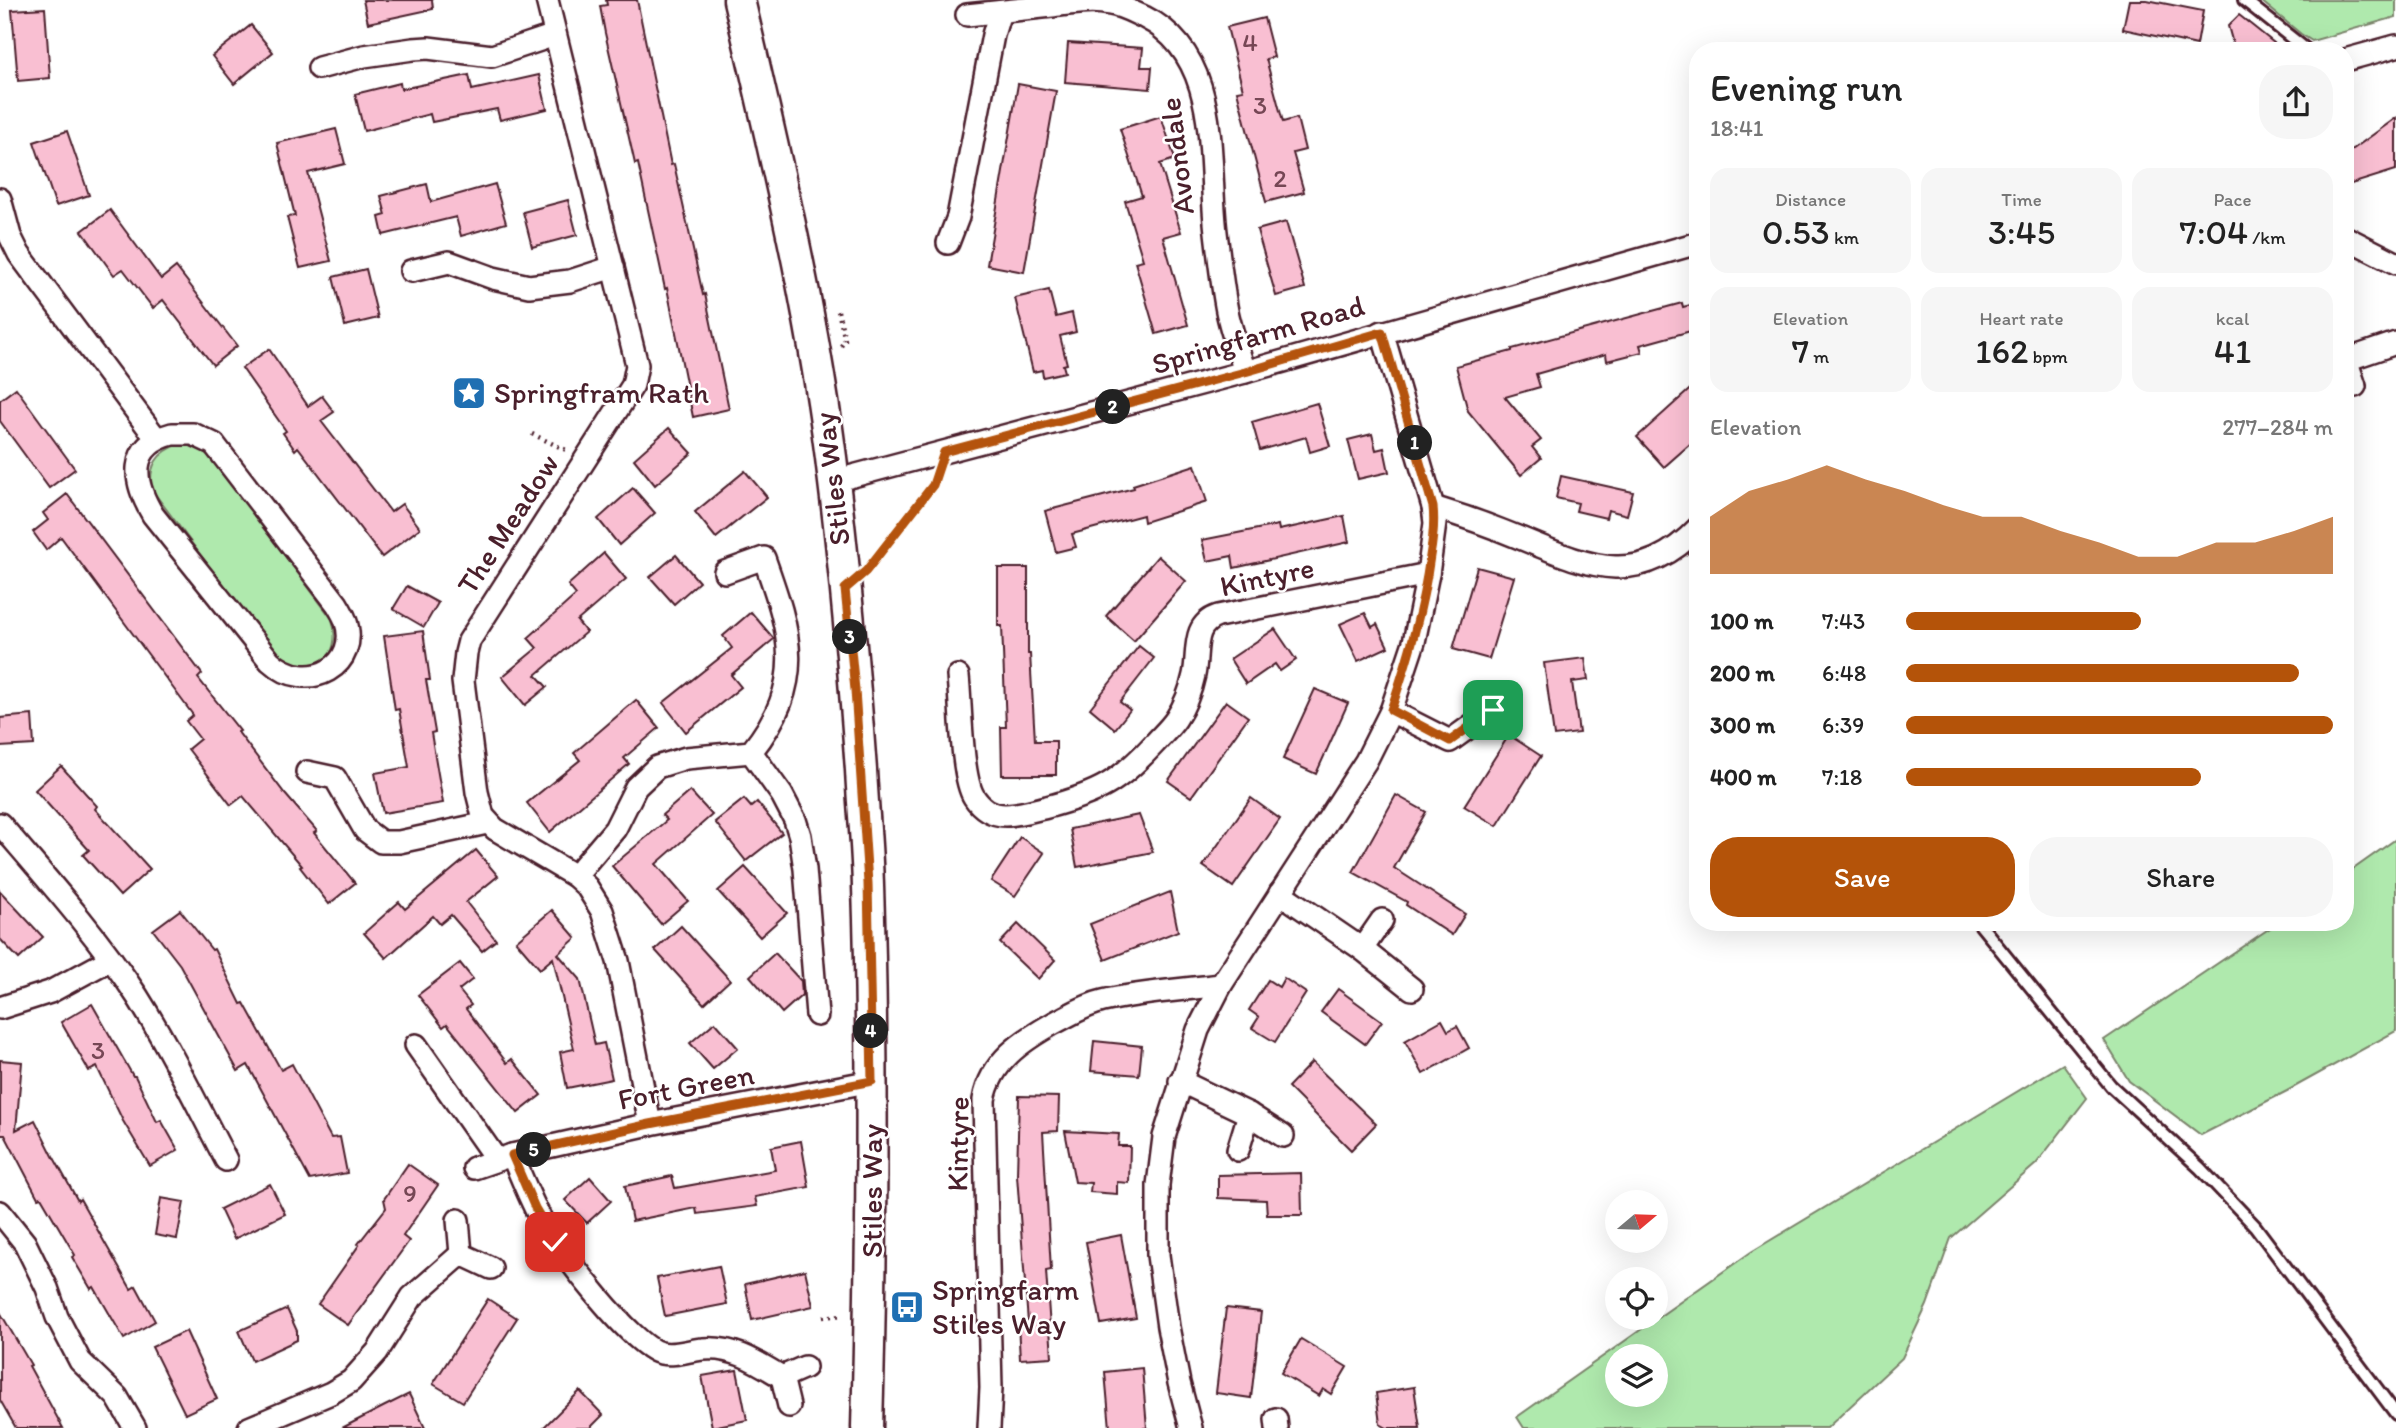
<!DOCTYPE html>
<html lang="en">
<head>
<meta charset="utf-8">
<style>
	:root { --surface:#fff; --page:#f6f6f6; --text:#222; --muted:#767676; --accent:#b45309 }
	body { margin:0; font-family:Itim,sans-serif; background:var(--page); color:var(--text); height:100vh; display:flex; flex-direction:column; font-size:26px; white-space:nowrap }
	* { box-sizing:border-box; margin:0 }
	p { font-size:23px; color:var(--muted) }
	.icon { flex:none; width:38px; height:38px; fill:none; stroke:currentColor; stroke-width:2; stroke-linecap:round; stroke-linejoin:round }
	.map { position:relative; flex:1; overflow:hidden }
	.panel { position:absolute; left:1689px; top:42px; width:665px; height:889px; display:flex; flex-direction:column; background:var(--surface); border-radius:28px; box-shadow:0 7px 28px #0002 }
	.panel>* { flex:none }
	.needle { width:46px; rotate:71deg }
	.buttons { position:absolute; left:1605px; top:1190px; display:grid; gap:14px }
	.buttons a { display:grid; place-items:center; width:63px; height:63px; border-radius:50%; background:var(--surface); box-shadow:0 7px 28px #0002; font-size:35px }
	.pin { position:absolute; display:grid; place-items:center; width:60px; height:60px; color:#fff; margin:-30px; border-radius:14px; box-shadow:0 4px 10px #0006 }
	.km { position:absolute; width:35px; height:35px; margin:-18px; border-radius:50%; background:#222; color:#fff; font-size:19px; line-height:35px; text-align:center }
	.round { display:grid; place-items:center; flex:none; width:74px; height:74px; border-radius:28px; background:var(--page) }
	.headline { display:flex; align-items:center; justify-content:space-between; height:119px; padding:0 21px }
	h1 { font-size:38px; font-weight:600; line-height:52px }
	.stats { display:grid; grid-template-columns:repeat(3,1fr); gap:10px; height:119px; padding:7px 21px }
	.stats div { display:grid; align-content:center; border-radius:18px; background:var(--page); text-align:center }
	.stats b { font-size:35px; font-weight:600 }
	.stats small { font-size:19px; font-weight:400 }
	.stats p { font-size:19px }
	.chart { height:196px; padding:14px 21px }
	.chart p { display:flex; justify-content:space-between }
	.chart svg { width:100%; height:126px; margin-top:7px; fill:var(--accent); opacity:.7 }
	.button { display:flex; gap:14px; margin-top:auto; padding:14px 21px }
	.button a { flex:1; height:80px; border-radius:28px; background:var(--accent); color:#fff; font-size:28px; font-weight:600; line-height:80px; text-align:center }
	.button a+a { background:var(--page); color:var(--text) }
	ul { padding:0 21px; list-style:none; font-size:23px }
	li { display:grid; grid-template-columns:112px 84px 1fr; align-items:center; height:52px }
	li i { height:18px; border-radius:9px; background:var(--accent) }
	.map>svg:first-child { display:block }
	.green { fill:#afe9ad; stroke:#7c846c; stroke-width:2; fill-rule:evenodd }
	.building { fill:#f9bfd2; stroke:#4a1f2b; stroke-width:2 }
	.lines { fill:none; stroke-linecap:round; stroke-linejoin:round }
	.lane-casing { stroke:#4a1f2b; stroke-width:16 }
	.street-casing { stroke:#4a1f2b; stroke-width:26 }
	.secondary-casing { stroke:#4a1f2b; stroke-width:35 }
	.path { stroke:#4a1f2b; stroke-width:4.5; stroke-dasharray:2 5; stroke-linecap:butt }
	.lane { stroke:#fff; stroke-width:10 }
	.street { stroke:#fff; stroke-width:21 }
	.secondary { stroke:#fff; stroke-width:30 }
	.route-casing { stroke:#fff; stroke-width:14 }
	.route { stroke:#b45309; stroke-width:9 }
	.labels { text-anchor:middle; stroke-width:5; stroke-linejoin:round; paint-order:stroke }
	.number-label { font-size:26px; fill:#764755 }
	.street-label { font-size:30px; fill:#4a1f2b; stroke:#fff }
	.poi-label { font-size:30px; fill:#4a1f2b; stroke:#fff; text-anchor:start }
</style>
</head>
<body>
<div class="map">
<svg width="2396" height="1428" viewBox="0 0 2396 1428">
	<rect width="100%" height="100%" fill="#fff"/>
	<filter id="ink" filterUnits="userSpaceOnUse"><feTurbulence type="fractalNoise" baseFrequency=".0143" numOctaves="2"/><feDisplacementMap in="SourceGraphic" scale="14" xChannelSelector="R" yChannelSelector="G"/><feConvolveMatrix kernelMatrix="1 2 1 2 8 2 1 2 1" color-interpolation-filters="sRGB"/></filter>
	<g filter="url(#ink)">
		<g class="green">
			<path d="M2260 0H2396V17L2312 41 2301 34Z"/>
			<path d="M180 444C196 446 204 450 215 462L332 619C337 637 335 655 318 665 313 668 307 670 301 668 293 666 283 659 275 655L152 490C148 466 157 452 180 444Z"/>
			<path d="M2396 839V1031L2287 1091 2201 1135 2129 1081 2104 1040 2279 922H2345V875Z"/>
			<path d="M2063 1064 2087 1098 2036 1164 1951 1238 1927 1305 1902 1358 1827 1428H1524L1517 1417 1751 1252ZM1617 1356H1656V1395H1617Z"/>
		</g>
		<g class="building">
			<path d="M363 0H432L433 9 368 23Z"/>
			<path d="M606 0H637L671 165 674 164 703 295 705 294 729 409 693 417 667 288 665 289 638 163 635 164 605 33 600 6 607 5Z"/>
			<path d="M2129 0H2147L2203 11 2197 45 2123 29Z"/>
			<path d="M45 8 50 78 18 81 12 10Z"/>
			<path d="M2239 15 2284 51H2235L2228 26Z"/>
			<path d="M1264 18 1274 57 1266 59 1283 122 1297 118 1305 150 1293 153 1304 192 1266 202 1237 91 1243 90 1227 27Z"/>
			<path d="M251 25 273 52 234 84 212 56Z"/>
			<path d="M1068 43 1143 48 1141 67H1152L1150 89 1065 82Z"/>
			<path d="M469 75 472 90 539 75 547 109 500 120 497 109 432 122 430 114 364 131 355 94 400 83 401 89Z"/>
			<path d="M1018 84 1056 91 1024 272 987 265Z"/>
			<path d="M1161 116 1175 159 1160 164 1181 232 1163 237 1188 325 1156 334 1135 262 1143 260 1125 201 1142 196 1120 129Z"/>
			<path d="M2396 118V170L2345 186V155Z"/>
			<path d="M336 129 345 164 308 173 331 261 300 268 287 217 295 216 277 143Z"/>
			<path d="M67 131 89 195 56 206 34 142Z"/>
			<path d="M427 184 431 202 495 184 506 223 461 236 456 217 383 235 379 217 386 215 381 196Z"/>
			<path d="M568 200 577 235 532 247 523 212Z"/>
			<path d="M110 210 161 279 176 267 237 346 213 365 163 300 153 308 123 269 114 275 82 231Z"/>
			<path d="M1286 222 1305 288 1276 296 1257 230Z"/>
			<path d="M366 269 378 318 345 326 333 277Z"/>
			<path d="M1049 290 1056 317 1072 313 1076 332 1060 336 1067 364 1063 365 1065 372 1043 377 1042 370 1033 372 1015 298Z"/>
			<path d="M1682 303 1683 307 1698 303V329L1640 345 1642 352 1607 361 1606 354 1536 374 1540 387 1505 397 1541 440 1532 447 1541 458 1521 475 1468 411 1456 366 1512 351V349Z"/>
			<path d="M269 349 308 406 322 396 334 412 321 421 391 512 402 504 420 528 382 557 298 447 295 450 283 433 286 431 242 368Z"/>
			<path d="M1698 382V437L1664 467 1637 437Z"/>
			<path d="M16 388 75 469 49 488 0 421V400Z"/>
			<path d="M1317 403 1330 446 1310 452 1306 437 1260 450 1252 422Z"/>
			<path d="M669 428 692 453 655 485 634 459Z"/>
			<path d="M1372 434 1376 450 1384 448 1389 472 1358 479 1348 440Z"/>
			<path d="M1195 465 1207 502 1144 522 1143 515 1072 534 1076 547 1056 552 1045 511 1134 488 1133 485Z"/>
			<path d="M745 471 767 497 716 538 695 512Z"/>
			<path d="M1561 476 1633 492 1627 515 1608 510 1606 518 1576 511 1578 503 1556 498Z"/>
			<path d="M633 488 655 513 619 545 598 519Z"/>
			<path d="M67 494 202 674 198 678 240 731 238 732 285 794 317 831 314 833 355 883 329 904 300 867 302 866 243 796 231 805 188 749 200 739 186 721 193 715 61 537 46 550 33 532 48 520 43 513Z"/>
			<path d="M1344 516 1349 542 1234 568 1232 556 1207 561 1202 540 1278 525 1279 530Z"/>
			<path d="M604 553 626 579 577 621 586 632 536 675 547 687 525 705 502 677 537 648 528 638 576 595 568 585Z"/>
			<path d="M676 555 699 582 674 604 650 577Z"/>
			<path d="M1158 556 1186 581 1134 641 1106 616Z"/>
			<path d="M1477 567 1514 577 1489 659 1453 649Z"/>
			<path d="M998 568H1028V654H1030L1035 741H1056V775H1002L1001 727H1006L1002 626H998Z"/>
			<path d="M407 586 438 603 424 627 393 609Z"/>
			<path d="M751 612 774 639 731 675 741 687 686 732 663 703 732 648 723 636Z"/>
			<path d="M1365 613 1372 627 1377 624 1388 647 1358 661 1340 624Z"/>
			<path d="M1275 629 1296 660 1280 671 1275 664 1246 684 1230 659Z"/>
			<path d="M423 631 430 680H426L435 732 431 733 443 803 383 813 375 773 409 767 399 709 395 710 384 636Z"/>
			<path d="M1139 646 1154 658 1120 702 1130 710 1115 729 1090 708Z"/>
			<path d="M1585 658 1588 680 1572 682 1579 733 1554 736 1544 663Z"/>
			<path d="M1315 689 1348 703 1316 774 1283 759Z"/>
			<path d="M636 700 659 728 624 758 629 764 550 832 527 803 580 760 574 753Z"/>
			<path d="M1226 701 1248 717 1191 797 1168 781Z"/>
			<path d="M32 715 34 745 0 747V718Z"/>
			<path d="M1509 735 1541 756 1497 826 1464 806Z"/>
			<path d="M61 766 97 806 95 809 150 869 120 896 83 855 89 850 35 790Z"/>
			<path d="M690 791 712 815 656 864 688 901 661 924 612 866 667 820 662 815Z"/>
			<path d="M1396 795 1426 812 1394 868 1465 914 1452 935 1406 905 1407 902 1353 872Z"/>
			<path d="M1251 798 1280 819 1233 887 1203 866Z"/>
			<path d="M744 799 751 807 757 802 782 833 746 861 715 822Z"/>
			<path d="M1139 815 1153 852 1077 867 1070 829Z"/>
			<path d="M1020 837 1044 853 1015 896 991 881Z"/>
			<path d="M476 850 498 876 466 902 496 940 482 951 451 915 440 924 433 916 386 958 364 933 399 902 405 909Z"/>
			<path d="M745 867 787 913 760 937 718 891Z"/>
			<path d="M0 891 43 937 19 959 0 939Z"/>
			<path d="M1170 892 1178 931 1105 960 1090 924Z"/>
			<path d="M180 910 212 950 214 949 241 1004 244 1003 281 1070 292 1064 331 1138 340 1137 347 1173 310 1180 248 1065 238 1071 180 965 153 930Z"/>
			<path d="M552 910 576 938 558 954 580 979 595 1045 604 1043 612 1079 567 1088 560 1052 574 1049 553 958 540 969 516 941Z"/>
			<path d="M1018 924 1055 960 1038 979 1000 943Z"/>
			<path d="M681 926 730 980 704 1004 655 950Z"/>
			<path d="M775 953 801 981 802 995 782 1013 750 976Z"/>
			<path d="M460 963 473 979 459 990 471 1005 466 1009 507 1063 512 1059 541 1095 518 1113 447 1024 443 1027 418 995Z"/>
			<path d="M1284 978 1306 993 1275 1042 1252 1028 1259 1017 1249 1010 1268 980 1279 987Z"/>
			<path d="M1338 989 1382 1021 1365 1044 1321 1012Z"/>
			<path d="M92 1004 133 1076H135L157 1122 161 1120 178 1150 150 1166 123 1121 97 1067 89 1071 61 1022Z"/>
			<path d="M1442 1020 1448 1031 1457 1026 1469 1048 1423 1074 1405 1041Z"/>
			<path d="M715 1022 738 1048 713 1069 690 1043Z"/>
			<path d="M1094 1041 1142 1046 1139 1075 1091 1071Z"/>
			<path d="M0 1060 22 1062 16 1130 35 1120 53 1156 78 1201 80 1199 131 1289 136 1286 155 1321 124 1339 94 1287 91 1289 72 1257 75 1255 41 1197 38 1198 5 1135H0Z"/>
			<path d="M1312 1062 1376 1124 1351 1150 1288 1087Z"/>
			<path d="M1019 1096 1059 1097 1058 1131 1043 1132 1051 1270 1046 1271 1052 1357 1020 1359 1018 1324 1028 1323 1017 1175Z"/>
			<path d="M1065 1131 1119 1134 1118 1146H1130L1129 1183 1117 1182V1194L1090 1192 1091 1183 1075 1182Z"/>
			<path d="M801 1141 809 1187 755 1197 757 1206 697 1214 696 1208 632 1221 625 1186 672 1176 675 1188 775 1170 771 1147Z"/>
			<path d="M408 1164 438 1185 403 1236 409 1241 348 1325 318 1304 359 1245 358 1244 386 1208 384 1199Z"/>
			<path d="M1301 1173 1302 1215H1267L1266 1200 1218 1198V1175Z"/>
			<path d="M590 1177 611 1201 587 1223 565 1200Z"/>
			<path d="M270 1184 285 1214 234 1239 220 1209Z"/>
			<path d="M161 1198 184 1202 177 1239 155 1235Z"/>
			<path d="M1121 1235 1136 1318 1101 1324 1086 1242Z"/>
			<path d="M719 1266 727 1304 665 1316 657 1278Z"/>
			<path d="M805 1270 813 1306 752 1320 745 1284Z"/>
			<path d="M488 1299 517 1318 463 1402 433 1384Z"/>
			<path d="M1226 1308 1261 1312 1251 1398 1216 1393Z"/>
			<path d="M287 1309 297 1331V1340L252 1361 239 1331Z"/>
			<path d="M0 1312 31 1365 29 1366 63 1428H16L0 1400Z"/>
			<path d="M186 1331 217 1399 185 1414 152 1347Z"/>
			<path d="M1301 1339 1347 1367 1331 1394 1323 1389 1319 1396 1281 1373Z"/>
			<path d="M1142 1368 1147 1428H1110L1105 1372Z"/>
			<path d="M737 1370 747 1420 712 1427 702 1376Z"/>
			<path d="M1414 1387 1420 1428H1387L1380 1424 1376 1393Z"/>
			<path d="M580 1391 603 1415 590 1428H543Z"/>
			<path d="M409 1394 425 1428H342L385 1406Z"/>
		</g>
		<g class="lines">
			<g class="lane-casing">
				<g id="lane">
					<path d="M2244 0 2308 51"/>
					<path d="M1978 922 2111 1086 2200 1168 2255 1226 2396 1414"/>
				</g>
			</g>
			<g class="street-casing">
				<g id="street">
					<path d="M547 0 637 365 633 385 469 641 466 653 463 681 477 792 483 816 495 829 575 876 587 887 602 911 618 961 650 1124"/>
					<path d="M967 15C995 12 1024 9 1052 6 1071 4 1090 0 1110 4 1122 6 1133 12 1144 17 1223 56 1207 159 1216 232 1219 258 1222 285 1227 311 1231 331 1239 352 1245 372"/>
					<path d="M2345 60 2396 46"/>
					<path d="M319 68 364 56 413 49 428 48 492 56 555 35"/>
					<path d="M0 199 10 236 19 254 156 438"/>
					<path d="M2345 237 2396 263"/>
					<path d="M948 243 958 217 993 35 1000 12"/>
					<path d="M411 271 449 262 493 278 529 286 570 281 613 267"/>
					<path d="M2345 356 2355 386"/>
					<path d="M2346 360 2396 343"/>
					<path d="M172 434H193L214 444 337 604C340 609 343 614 345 619 362 665 308 696 270 661L153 515C133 482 127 446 172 434Z"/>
					<path d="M834 481 1245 372 1698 243"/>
					<path d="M1433 507C1463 516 1491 526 1520 538 1588 566 1638 590 1698 528"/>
					<path d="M958 676C961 703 961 777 974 797 981 808 992 815 1005 815 1019 815 1034 810 1047 807 1099 793 1118 783 1155 743 1162 735 1170 728 1176 719 1184 707 1191 689 1194 675 1199 652 1191 625 1218 616L1428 574"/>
					<path d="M1391 711 1450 741 1493 710"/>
					<path d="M751 752 782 795 795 820 800 836 805 869 817 1015"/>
					<path d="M307 772 335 778 365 830 381 842H399L487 823"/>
					<path d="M0 824C47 879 97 935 137 996 170 1048 197 1105 226 1160"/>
					<path d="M575 876 615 829 636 787 657 767 686 758 751 752C807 682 791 634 764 558L725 572"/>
					<path d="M1280 893 1362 949 1412 989"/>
					<path d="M1362 949 1382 920"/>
					<path d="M0 1008 50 992 111 959"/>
					<path d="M416 1045 496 1159"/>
					<path d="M1180 1081 1249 1114 1283 1136"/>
					<path d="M1238 1150 1249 1114"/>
					<path d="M512 1155C522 1178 531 1202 543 1223 559 1249 633 1348 661 1353 674 1356 690 1350 703 1349 733 1346 757 1362 782 1377"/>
					<path d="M474 1168 512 1155 650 1124 872 1081"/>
					<path d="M0 1212 25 1243 47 1288 57 1317 80 1361 117 1397 135 1428"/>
					<path d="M458 1220 461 1254 491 1268"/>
					<path d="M789 1406 782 1377 805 1367"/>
					<path d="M1276 1419 1277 1428"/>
					<path d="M249 1428 331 1393 351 1381 377 1352 412 1297 461 1254"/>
					<path d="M989 1428 991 1388 984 1100C991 1061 1022 1041 1054 1023 1070 1015 1085 1005 1103 1001 1141 992 1182 990 1221 985"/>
					<path d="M1191 1428 1179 1383 1168 1327 1158 1255V1185L1164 1137 1198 1030 1221 985 1366 761 1391 711 1414 642 1428 574 1435 523 1433 507 1382 332"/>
				</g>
			</g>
			<g class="secondary-casing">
				<path id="secondary" d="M739 0C776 160 815 319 834 482 846 578 854 674 861 770 863 809 867 847 868 886 874 1066 872 1247 867 1428"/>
			</g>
			<g class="path">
				<path d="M838 311 845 340 841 346"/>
				<path d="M532 434 566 450"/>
				<path d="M871 564 933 485 935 479"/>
				<path d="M823 1317 843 1315"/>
			</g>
			<use href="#lane" class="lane"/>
			<use href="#street" class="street"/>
			<use href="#secondary" class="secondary"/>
		</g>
	</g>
	<g class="lines" filter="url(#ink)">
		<g class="route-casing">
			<path id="route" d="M555 1242 535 1208 512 1155 650 1124 872 1081 868 883 855 690 845 589 866 571 933 485 944 452 1245 372 1382 332 1433 507C1435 524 1433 539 1430 556 1423 609 1408 659 1391 710L1450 741 1493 710"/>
		</g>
		<use href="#route" class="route"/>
	</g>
	<defs>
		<g id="sight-square" transform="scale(1.75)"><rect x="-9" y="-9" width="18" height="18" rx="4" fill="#1f6fb2" stroke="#fff"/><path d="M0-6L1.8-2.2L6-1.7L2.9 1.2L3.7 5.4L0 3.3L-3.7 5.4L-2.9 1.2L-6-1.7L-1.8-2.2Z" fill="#fff"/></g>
		<g id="bus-square" transform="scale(1.75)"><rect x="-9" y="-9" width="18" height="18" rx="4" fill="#1f6fb2" stroke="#fff"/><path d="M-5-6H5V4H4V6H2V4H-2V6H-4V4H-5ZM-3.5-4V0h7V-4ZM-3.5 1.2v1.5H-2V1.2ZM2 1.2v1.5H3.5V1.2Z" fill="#fff"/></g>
	</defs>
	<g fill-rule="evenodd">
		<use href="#sight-square" x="469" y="393"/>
		<use href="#bus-square" x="907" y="1307"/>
	</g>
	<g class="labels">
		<g class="number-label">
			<text x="1250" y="51">4</text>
			<text x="1260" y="114">3</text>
			<text x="1280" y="187">2</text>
			<text x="98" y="1059">3</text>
			<text x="410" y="1202">9</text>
		</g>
		<g class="street-label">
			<text transform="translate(1177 156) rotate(-97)" y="10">Avondale</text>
			<text transform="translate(1258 335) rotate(-16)" y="10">Springfarm Road</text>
			<text transform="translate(832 479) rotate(-97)" y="10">Stiles Way</text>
			<text transform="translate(508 524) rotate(-57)" y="10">The Meadow</text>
			<text transform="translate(1267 577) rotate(-12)" y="10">Kintyre</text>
			<text transform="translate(686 1087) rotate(-11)" y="10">Fort Green</text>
			<text transform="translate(958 1144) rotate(-89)" y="10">Kintyre</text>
			<text transform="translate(872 1191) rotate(-90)" y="10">Stiles Way</text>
		</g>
		<g class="poi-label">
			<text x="494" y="403">Springfram Rath</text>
			<text x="932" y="1300">Springfarm<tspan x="932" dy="34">Stiles Way</tspan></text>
		</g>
	</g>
</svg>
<div class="buttons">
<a><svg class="needle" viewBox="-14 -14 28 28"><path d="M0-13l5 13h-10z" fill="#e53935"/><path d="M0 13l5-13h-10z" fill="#767676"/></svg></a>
<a><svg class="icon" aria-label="locate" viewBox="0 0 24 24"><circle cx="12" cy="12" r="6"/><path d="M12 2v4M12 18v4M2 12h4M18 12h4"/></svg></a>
<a><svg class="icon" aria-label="layers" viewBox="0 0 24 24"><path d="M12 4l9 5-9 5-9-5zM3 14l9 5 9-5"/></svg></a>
</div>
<div class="pin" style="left:1493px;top:710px;background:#1e9e55"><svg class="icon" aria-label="arrive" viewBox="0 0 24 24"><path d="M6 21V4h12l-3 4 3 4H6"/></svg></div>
<div class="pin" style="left:555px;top:1242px;background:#d93025"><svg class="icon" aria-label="check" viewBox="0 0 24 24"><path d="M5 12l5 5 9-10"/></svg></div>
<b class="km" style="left:1415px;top:443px">1</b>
<b class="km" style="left:1113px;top:407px">2</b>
<b class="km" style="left:850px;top:637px">3</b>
<b class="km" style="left:871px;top:1031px">4</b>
<b class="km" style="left:534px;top:1150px">5</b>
<section class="panel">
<div class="headline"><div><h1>Evening run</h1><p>18:41</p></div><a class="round"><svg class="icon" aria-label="share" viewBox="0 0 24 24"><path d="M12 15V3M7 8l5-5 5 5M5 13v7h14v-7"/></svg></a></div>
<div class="stats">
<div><p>Distance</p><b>0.53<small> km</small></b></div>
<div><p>Time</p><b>3:45</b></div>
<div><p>Pace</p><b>7:04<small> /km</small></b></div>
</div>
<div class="stats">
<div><p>Elevation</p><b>7<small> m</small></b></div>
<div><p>Heart rate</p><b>162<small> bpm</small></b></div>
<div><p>kcal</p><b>41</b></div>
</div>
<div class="chart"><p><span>Elevation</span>277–284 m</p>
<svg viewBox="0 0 160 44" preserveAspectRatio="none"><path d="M0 44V24L10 15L20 11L30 6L40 11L50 15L60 20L70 24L80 24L90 29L100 33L110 38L120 38L130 33L140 33L150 29L160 24V44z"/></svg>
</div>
<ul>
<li><b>100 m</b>7:43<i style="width:55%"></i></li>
<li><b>200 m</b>6:48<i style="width:92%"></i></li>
<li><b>300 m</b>6:39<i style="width:100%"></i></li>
<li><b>400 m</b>7:18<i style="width:69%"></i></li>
</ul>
<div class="button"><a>Save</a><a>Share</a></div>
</section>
</div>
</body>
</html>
